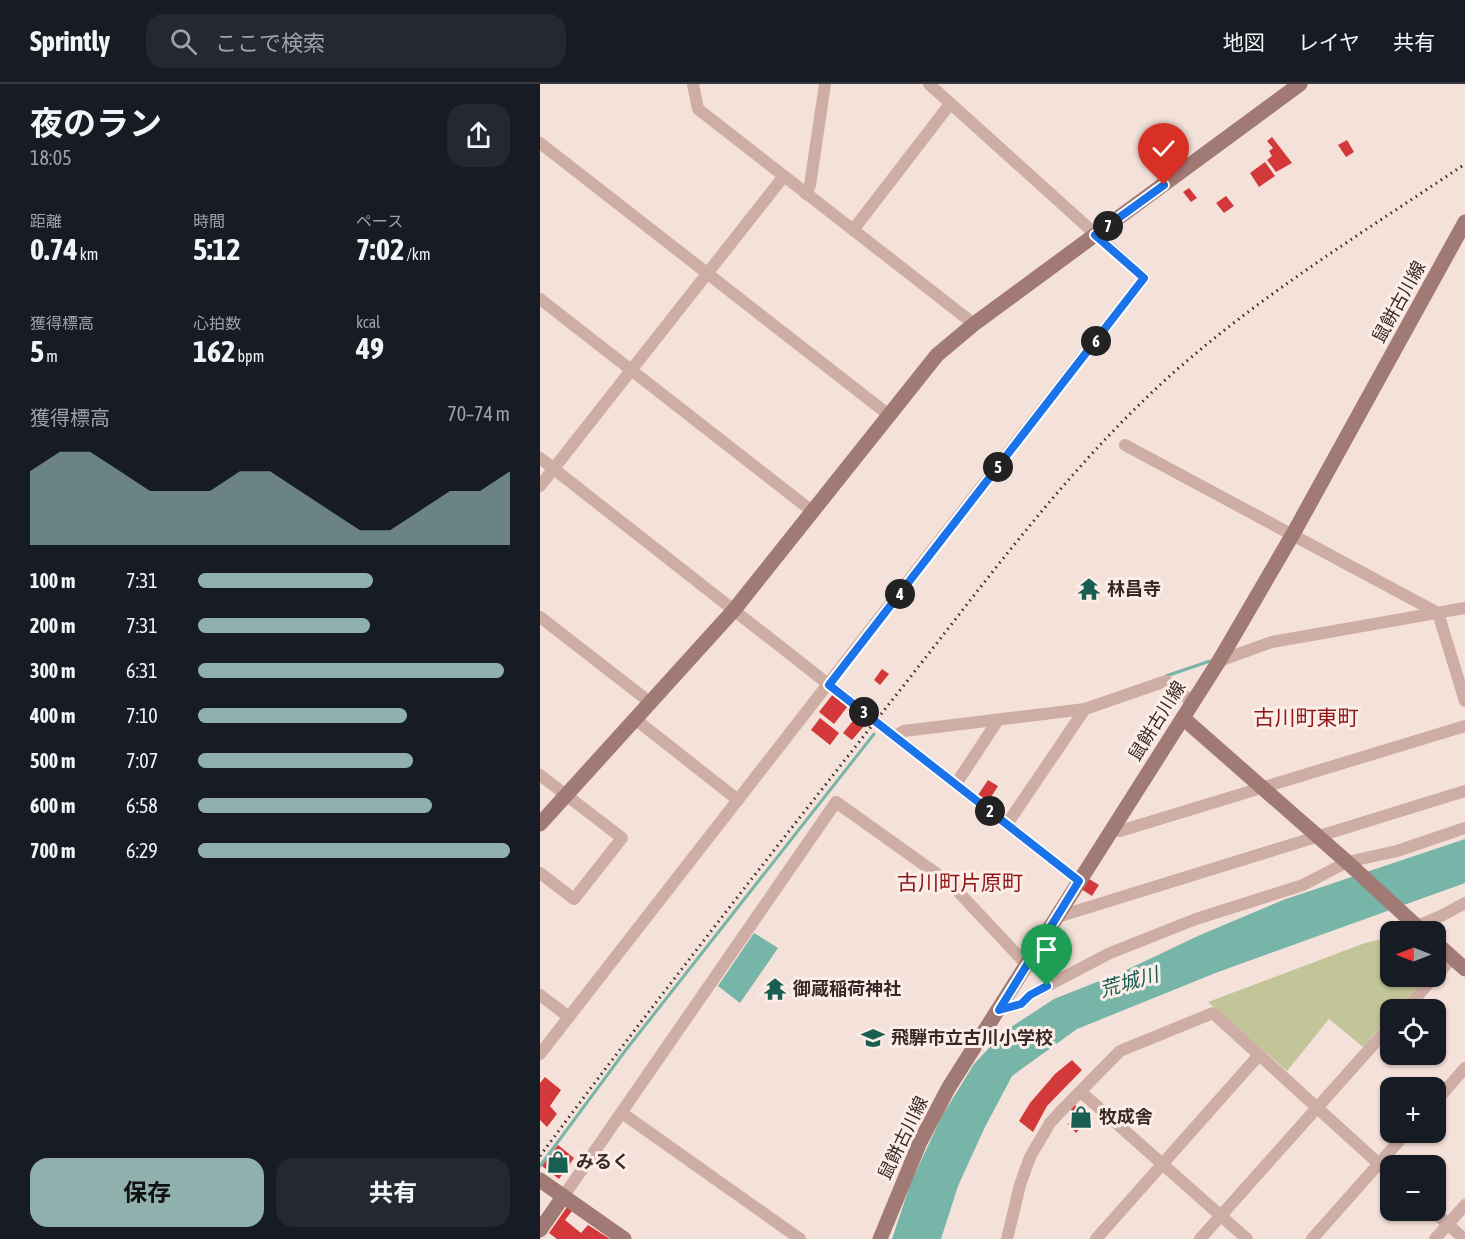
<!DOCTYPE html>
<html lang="ja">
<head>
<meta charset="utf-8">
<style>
	:root { --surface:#171b24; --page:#242831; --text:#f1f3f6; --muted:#9ea1a6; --line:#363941; --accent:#8fb0ac }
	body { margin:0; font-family:"Asap Condensed","Noto Sans JP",sans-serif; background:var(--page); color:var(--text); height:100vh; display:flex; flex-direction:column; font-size:22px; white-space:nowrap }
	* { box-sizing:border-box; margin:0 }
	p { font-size:20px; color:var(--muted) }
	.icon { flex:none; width:33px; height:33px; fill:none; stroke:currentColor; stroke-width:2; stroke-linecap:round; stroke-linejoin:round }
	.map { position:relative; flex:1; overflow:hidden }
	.panel { display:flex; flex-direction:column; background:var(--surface); width:540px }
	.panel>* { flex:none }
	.needle { width:39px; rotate:270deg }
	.fabs { position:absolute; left:840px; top:837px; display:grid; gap:12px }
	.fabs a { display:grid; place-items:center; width:66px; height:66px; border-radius:12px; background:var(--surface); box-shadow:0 2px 4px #0004; font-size:30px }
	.pin { position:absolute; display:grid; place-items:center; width:51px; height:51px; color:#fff; margin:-62px -26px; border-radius:50% 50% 50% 0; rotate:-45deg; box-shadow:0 0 6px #0007 }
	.pin .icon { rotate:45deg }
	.km { position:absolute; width:30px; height:30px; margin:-15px; border-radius:50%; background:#222; color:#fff; font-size:16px; line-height:30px; text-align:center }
	.round { display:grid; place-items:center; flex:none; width:63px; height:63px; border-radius:18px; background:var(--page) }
	.summary { display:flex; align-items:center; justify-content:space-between; height:102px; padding:0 30px }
	h1 { font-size:33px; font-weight:700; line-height:45px }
	.stats { display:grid; grid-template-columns:repeat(3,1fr); gap:9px; height:102px; padding:6px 30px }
	.stats div { display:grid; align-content:center }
	.stats b { font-size:30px; font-weight:700 }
	.stats small { font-size:16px; font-weight:400 }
	.stats p { font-size:16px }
	.chart { height:168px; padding:12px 30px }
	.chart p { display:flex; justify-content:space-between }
	.chart svg { width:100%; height:108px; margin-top:6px; fill:var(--accent); opacity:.7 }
	.action { display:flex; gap:12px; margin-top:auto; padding:12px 30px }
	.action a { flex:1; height:69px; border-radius:18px; background:var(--accent); color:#111; font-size:24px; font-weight:700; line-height:69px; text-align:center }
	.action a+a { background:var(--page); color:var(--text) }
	ul { padding:0 30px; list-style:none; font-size:20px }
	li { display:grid; grid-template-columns:96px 72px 1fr; align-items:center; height:45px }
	li i { height:15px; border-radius:8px; background:var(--accent) }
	header { display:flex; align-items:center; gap:36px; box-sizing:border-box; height:84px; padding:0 30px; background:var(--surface); border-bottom:2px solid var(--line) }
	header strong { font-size:28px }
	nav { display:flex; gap:33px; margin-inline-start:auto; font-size:21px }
	.search { width:420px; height:54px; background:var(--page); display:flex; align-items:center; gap:15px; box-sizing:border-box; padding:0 21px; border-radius:18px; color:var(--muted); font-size:22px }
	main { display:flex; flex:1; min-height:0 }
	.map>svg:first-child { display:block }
	.green { fill:#c1c598 }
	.water { fill:#76b5a7 }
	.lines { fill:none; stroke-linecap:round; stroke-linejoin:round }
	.stream { stroke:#76b5a7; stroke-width:3 }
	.building { fill:#d3393b }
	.street { stroke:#ceada4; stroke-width:12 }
	.secondary { stroke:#a27a75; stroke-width:15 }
	.rail { stroke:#392827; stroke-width:3; stroke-dasharray:1.5 4.5; stroke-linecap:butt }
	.route-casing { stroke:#fff; stroke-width:12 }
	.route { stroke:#1a73e8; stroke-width:8 }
	.labels { text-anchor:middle; stroke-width:6; stroke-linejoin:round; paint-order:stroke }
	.street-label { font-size:18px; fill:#392827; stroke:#fbede7 }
	.poi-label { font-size:18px; font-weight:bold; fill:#392827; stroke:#fbede7; text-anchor:start }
	.water-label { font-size:20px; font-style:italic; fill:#185f52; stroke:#fbede7 }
	.quarter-label { font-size:21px; fill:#901718; stroke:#fbede7 }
</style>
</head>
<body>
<header>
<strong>Sprintly</strong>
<div class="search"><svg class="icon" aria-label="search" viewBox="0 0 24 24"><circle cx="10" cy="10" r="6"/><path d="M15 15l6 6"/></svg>ここで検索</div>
<nav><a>地図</a><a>レイヤ</a><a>共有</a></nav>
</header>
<main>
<section class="panel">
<div class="summary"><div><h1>夜のラン</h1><p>18:05</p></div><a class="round"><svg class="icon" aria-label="share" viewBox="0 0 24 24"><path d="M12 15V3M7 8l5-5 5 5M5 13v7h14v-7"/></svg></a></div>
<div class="stats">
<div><p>距離</p><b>0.74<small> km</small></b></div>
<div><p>時間</p><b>5:12</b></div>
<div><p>ペース</p><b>7:02<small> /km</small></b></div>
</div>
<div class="stats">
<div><p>獲得標高</p><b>5<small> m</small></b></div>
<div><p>心拍数</p><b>162<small> bpm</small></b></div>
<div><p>kcal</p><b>49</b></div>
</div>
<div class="chart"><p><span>獲得標高</span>70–74 m</p>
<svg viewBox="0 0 160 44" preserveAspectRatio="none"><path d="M0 44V14L10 6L20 6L30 14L40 22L50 22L60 22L70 14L80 14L90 22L100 30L110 38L120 38L130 30L140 22L150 22L160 14V44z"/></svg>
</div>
<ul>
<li><b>100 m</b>7:31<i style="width:56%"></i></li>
<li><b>200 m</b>7:31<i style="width:55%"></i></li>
<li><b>300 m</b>6:31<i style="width:98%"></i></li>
<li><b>400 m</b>7:10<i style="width:67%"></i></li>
<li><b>500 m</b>7:07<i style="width:69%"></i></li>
<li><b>600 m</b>6:58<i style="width:75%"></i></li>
<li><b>700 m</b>6:29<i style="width:100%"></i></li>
</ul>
<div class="action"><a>保存</a><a>共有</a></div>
</section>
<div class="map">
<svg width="925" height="1155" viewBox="0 0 925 1155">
	<rect width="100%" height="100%" fill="#f4e1da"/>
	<path class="green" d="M850 853V892L888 893 856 925 850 926V932L823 963 789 935 747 987 668 918 825 859Z"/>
	<g class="water">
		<path d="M925 755V799L678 888 537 945 472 992 444 1045 418 1102 401 1155H352L371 1098 402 1032 434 980 465 947 514 915 582 888 660 851 743 816Z"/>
		<path d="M214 849 238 864 200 919 178 902Z"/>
	</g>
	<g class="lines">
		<g class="stream">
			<path d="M626 592 670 577"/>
			<path d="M0 1082 85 967 334 650"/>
		</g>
	</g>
	<g class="building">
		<path d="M732 53 752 79 736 88 727 76 732 72 729 67 733 64 727 57Z"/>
		<path d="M807 56 814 68 806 73 798 61Z"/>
		<path d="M725 78 735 92 719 103 710 89Z"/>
		<path d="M649 104 657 114 651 118 643 108Z"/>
		<path d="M686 112 694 122 684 129 676 119Z"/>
		<path d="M342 585 349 590 340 601 334 596Z"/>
		<path d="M293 610 308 622 294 640 279 628Z"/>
		<path d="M316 633 325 641 312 656 303 649Z"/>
		<path d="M280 634 299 649 290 661 271 646Z"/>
		<path d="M448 696 458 702 448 718 438 711Z"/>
		<path d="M544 792 559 801 552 812 538 803Z"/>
		<path d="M532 976 542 986 507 1022 493 1048 479 1037 490 1019 515 990Z"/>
		<path d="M5 993 21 1006 10 1022 17 1030 7 1043 0 1036V999Z"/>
		<path d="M534 1020 549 1035 536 1049 528 1040 537 1031 530 1025Z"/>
		<path d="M18 1061 34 1074 19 1095 2 1082Z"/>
		<path d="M27 1123 32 1127 25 1136 41 1149 48 1141 70 1155H17L9 1149Z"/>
	</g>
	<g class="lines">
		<g class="street">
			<path d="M153 0 158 25 434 240"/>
			<path d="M0 59 349 331"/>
			<path d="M266 110 270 101 285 0"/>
			<path d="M313 146 410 20"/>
			<path d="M0 215 272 427"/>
			<path d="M585 361 898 529 925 617"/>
			<path d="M0 374 539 797"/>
			<path d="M0 402 244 92"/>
			<path d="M0 533 111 619"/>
			<path d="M679 577 732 558 925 524"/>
			<path d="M95 635 198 716"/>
			<path d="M355 652 364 647 545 625 626 597 652 618"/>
			<path d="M0 691 82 754 34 815 0 789"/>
			<path d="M416 700 458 636"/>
			<path d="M467 740 545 625"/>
			<path d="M571 747H580L925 642"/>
			<path d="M517 833 925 707"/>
			<path d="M877 842 901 832 925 819"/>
			<path d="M896 892 912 874"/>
			<path d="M0 911 29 933"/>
			<path d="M459 926 481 920 490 911 570 869 656 835 763 801 807 778 857 767 925 744"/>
			<path d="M865 926 895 892"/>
			<path d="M0 970 604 194 389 0"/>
			<path d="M541 1008 707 1155"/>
			<path d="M896 1017 925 984"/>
			<path d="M82 1029 260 1155"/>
			<path d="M23 1113 296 718 411 800 486 880"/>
			<path d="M892 1126 924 1155"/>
			<path d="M467 1155 480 1101 490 1073 510 1039 520 1028 580 967 673 929 850 1090"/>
			<path d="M556 1155 719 971"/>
			<path d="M660 1155 850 942"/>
			<path d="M772 1155 867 1048"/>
			<path d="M895 1155 925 1121"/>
		</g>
		<g class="secondary">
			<path d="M643 634 807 778 883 848"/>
			<path d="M0 740 194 526 397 271 434 240 760 0"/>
			<path d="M896 859 925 885"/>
			<path d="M0 1096 84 1155"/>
			<path d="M0 1146 23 1113"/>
			<path d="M340 1155 380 1058 409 1003 679 577 753 450 925 138"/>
		</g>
		<path class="rail" d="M0 1072C115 917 234 766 353 615 434 513 511 406 604 316 700 223 815 154 925 80"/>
	</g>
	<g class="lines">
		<g class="route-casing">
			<path id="route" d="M507 902 490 911 481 920 459 926 539 797 289 601 604 194 555 151 624 101"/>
		</g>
		<use href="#route" class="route"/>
	</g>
	<defs>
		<g id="temple-bare" transform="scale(1.8)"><path d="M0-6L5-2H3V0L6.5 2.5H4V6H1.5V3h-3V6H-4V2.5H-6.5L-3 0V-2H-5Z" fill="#185f52" stroke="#fbede7" stroke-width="2.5" paint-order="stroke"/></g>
		<g id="school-bare" transform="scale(1.8)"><path d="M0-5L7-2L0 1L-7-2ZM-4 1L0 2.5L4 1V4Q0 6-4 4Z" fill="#185f52" stroke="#fbede7" stroke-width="2.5" paint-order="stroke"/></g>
		<g id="shop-bare" transform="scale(1.8)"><path d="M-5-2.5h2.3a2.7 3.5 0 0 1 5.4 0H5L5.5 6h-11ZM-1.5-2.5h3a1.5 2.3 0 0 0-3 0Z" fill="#185f52" stroke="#fbede7" stroke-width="2.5" paint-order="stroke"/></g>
	</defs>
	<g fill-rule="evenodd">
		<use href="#temple-bare" x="549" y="505"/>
		<use href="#temple-bare" x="235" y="905"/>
		<use href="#school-bare" x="333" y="954"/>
		<use href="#shop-bare" x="541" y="1033"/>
		<use href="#shop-bare" x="18" y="1078"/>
	</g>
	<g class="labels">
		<g class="street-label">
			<text transform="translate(859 218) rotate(-61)" y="6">鼠餅古川線</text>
			<text transform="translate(617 637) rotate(-58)" y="6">鼠餅古川線</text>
			<text transform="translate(363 1054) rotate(-64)" y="6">鼠餅古川線</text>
		</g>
		<g class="poi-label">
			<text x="567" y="511">林昌寺</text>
			<text x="253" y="911">御蔵稲荷神社</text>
			<text x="351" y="960">飛騨市立古川小学校</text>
			<text x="559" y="1039">牧成舎</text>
			<text x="36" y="1084">みるく</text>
		</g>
		<g class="water-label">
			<text transform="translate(589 898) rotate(-16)" y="7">荒城川</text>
		</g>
		<g class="quarter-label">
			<text x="766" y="641">古川町東町</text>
			<text x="420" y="806">古川町片原町</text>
		</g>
	</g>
</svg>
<div class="fabs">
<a><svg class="needle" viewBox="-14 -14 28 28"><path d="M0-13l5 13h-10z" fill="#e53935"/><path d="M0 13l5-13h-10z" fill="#9ea1a6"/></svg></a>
<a><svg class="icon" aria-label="locate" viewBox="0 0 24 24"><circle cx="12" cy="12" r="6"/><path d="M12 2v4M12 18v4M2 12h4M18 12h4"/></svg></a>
<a>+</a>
<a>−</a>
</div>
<div class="pin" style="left:507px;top:902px;background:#1e9e55"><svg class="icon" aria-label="arrive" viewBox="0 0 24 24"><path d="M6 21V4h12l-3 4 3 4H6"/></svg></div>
<div class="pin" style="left:624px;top:101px;background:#d93025"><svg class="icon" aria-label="check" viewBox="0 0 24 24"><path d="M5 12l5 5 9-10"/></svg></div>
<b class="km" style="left:450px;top:727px">2</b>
<b class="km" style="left:324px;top:628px">3</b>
<b class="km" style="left:360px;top:510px">4</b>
<b class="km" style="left:458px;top:383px">5</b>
<b class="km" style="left:556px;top:257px">6</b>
<b class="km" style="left:568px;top:142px">7</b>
</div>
</main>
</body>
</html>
